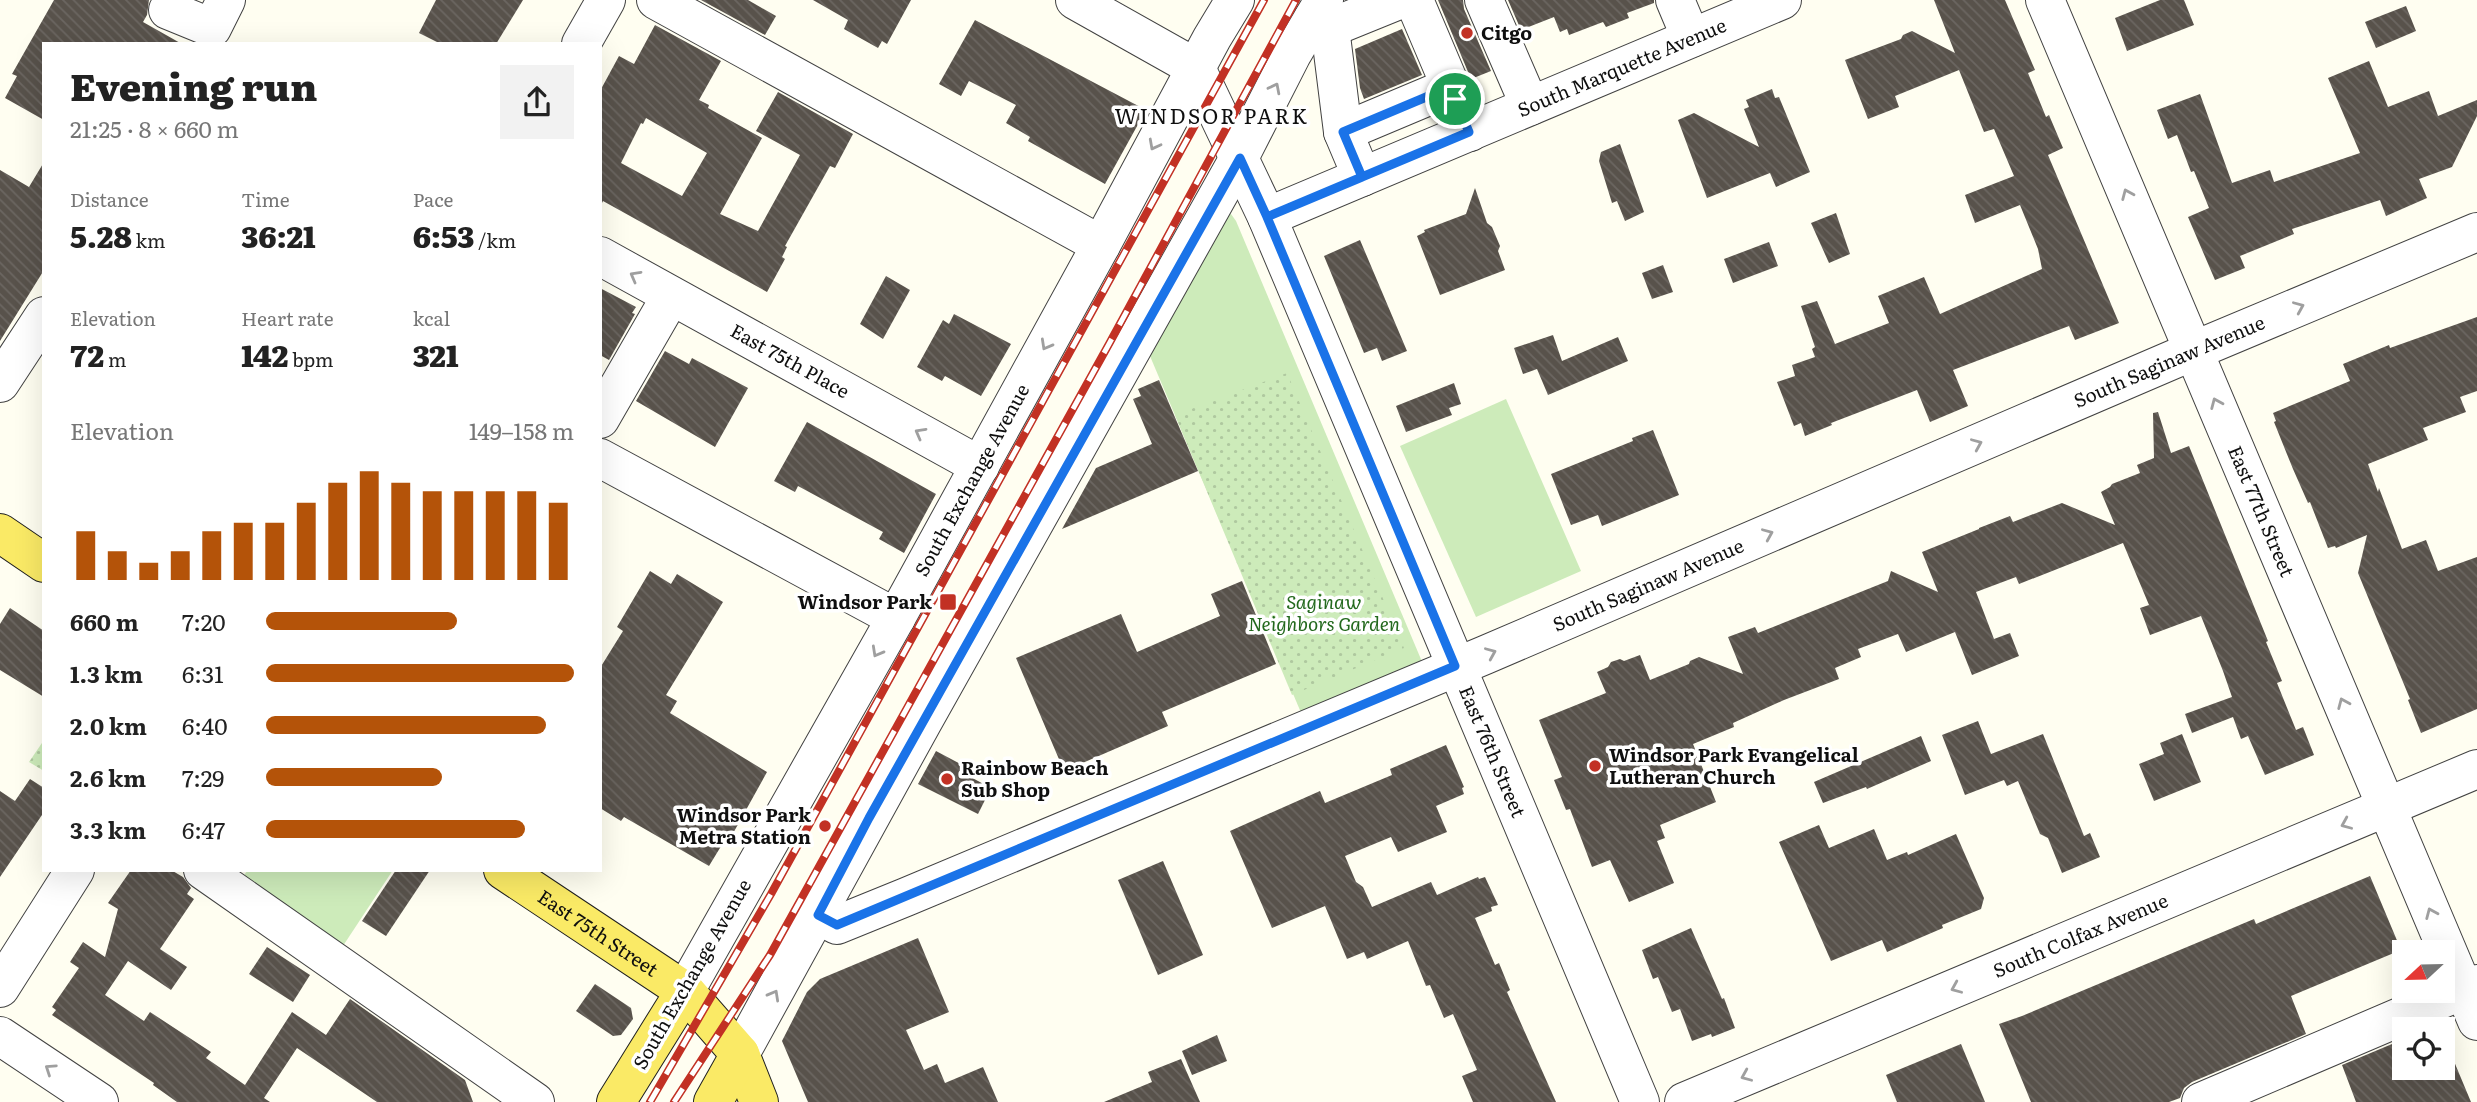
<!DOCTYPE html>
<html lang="en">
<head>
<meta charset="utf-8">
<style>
	:root { --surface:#fff; --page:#f2f2f2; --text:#222; --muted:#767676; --accent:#b45309 }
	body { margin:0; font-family:Literata,serif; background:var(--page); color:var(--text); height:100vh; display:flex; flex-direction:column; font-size:26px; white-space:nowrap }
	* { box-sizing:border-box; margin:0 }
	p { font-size:23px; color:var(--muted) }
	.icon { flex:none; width:38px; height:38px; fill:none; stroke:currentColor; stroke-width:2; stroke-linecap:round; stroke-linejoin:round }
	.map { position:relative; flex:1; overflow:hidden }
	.panel { position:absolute; left:42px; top:42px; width:560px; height:830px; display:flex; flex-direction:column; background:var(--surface); border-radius:0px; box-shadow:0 7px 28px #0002 }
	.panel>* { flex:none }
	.needle { width:46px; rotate:248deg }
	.buttons { position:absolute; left:2392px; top:940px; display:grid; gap:14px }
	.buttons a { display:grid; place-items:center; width:63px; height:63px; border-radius:0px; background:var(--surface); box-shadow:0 7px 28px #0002; font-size:35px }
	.pin { position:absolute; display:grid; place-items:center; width:60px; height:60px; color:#fff; margin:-30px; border:4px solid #fff; border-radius:50%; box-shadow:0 2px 7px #0007 }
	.round { display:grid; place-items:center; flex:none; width:74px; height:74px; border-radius:0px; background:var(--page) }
	.headline { display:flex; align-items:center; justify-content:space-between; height:119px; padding:0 28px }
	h1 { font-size:38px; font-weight:800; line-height:52px }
	.stats { display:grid; grid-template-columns:repeat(3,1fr); gap:10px; height:119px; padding:7px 28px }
	.stats div { display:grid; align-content:center }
	.stats b { font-size:30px; font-weight:800 }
	.stats small { font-size:19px; font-weight:400 }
	.stats p { font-size:19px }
	.chart { height:196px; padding:14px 28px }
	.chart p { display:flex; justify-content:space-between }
	.chart svg { width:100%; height:126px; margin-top:7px; stroke:var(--accent); stroke-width:6 }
	ul { padding:0 28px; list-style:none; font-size:23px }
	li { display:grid; grid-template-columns:112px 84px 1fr; align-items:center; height:52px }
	li i { height:18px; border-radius:9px; background:var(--accent) }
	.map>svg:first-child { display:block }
	.grass { fill:#cdebba }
	.park { fill:url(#park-dots) }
	.building { fill:url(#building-back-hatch); fill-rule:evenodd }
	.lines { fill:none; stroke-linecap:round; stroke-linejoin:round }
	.minor-casing { stroke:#424242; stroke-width:40 }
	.major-casing { stroke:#202020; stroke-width:40 }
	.minor { stroke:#fff; stroke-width:38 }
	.major { stroke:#faea66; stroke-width:38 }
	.rail-casing { stroke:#c23124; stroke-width:8 }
	.rail { stroke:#fff; stroke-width:5; stroke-dasharray:16; stroke-linecap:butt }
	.oneway { stroke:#9f9f9f }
	.route-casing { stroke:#fff; stroke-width:14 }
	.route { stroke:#1a73e8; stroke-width:9 }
	.poi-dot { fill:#c23124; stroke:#fff; stroke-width:2.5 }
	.labels { text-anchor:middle; stroke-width:7; stroke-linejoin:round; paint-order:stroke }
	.poi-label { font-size:19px; font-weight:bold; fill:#0f0f0f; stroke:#fff; text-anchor:start }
	.street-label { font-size:19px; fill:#0f0f0f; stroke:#fff }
	.park-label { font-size:19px; font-style:italic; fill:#23691d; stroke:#fff }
	.neighbourhood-label { font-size:21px; letter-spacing:2px; fill:#0f0f0f; stroke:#fff }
</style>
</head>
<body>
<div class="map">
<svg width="2477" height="1102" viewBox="0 0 2477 1102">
	<defs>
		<pattern id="park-dots" width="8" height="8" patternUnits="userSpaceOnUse" patternTransform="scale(1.75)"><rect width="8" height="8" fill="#cdebba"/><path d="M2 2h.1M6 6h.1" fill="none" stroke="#afc89f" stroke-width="1.8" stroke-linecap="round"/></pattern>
		<pattern id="building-back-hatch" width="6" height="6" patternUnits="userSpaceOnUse" patternTransform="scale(1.75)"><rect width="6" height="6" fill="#58524b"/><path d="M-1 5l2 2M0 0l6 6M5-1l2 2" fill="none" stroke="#6b6661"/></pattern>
	</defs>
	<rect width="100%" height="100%" fill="#fffef1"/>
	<g class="grass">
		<path d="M1225 212 1231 214 1236 221 1423 664 1302 715 1147 349Z"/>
		<path d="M1506 399 1581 571 1476 617 1400 446Z"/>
		<path d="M248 870H393L337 955 237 884Z"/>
	</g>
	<g class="park">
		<path d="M1287 373 1404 648 1292 695 1175 415Z"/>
		<path d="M44 740V771L29 762Z"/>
	</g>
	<g class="building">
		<path d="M54 0H149L147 15 143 22 182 44H44V120L5 98 17 76 12 74Z"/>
		<path d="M436 0H523L496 44H441L419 33Z"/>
		<path d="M701 0H748L776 16 765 35Z"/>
		<path d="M813 0H911L887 44 882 41 878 48 844 29 848 20Z"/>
		<path d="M1438 0H1463L1464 9 1491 71 1471 79Z"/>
		<path d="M1508 0H1654V3L1627 13 1629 18 1606 27 1603 22 1569 35 1567 29 1560 32 1554 17 1521 30Z"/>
		<path d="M1934 0H2005L2035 70 2028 73 2046 117 2049 115 2063 148 2048 155 2119 323 2075 340 2069 326 1953 370 1968 406 1930 422 1917 390 1831 423 1832 425 1805 436 1801 423 1794 426 1777 382 1795 376 1792 365 1815 357 1812 349 1815 347 1801 306 1817 301 1835 344 1889 323 1878 296 1924 277 1940 314 2042 269 2038 249 2020 205 1975 223 1965 195 2014 176 1994 129 1984 132 1959 70 1895 96 1899 107 1868 119 1845 60 1901 39 1903 35 1912 31 1955 53Z"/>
		<path d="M2160 0H2184L2194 25 2127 51 2115 18Z"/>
		<path d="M2406 6 2416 31 2376 48 2365 22Z"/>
		<path d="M975 20 1146 110 1105 184 1028 141 1030 137 1006 123 1016 105 969 81 961 96 939 84Z"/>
		<path d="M655 25 721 61 699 100 709 105 708 108 762 138 720 214 758 231 800 155 756 131 778 92 853 134 835 168 830 166 785 246 787 247 782 257 785 259 767 292 603 201 600 207V91L619 56 634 64ZM646 118 707 153 682 196 621 163 641 123 643 124Z"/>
		<path d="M1402 29 1422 75 1364 99 1360 88 1355 49Z"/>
		<path d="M2369 61 2388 107 2429 91 2438 116 2477 100V116L2452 167 2419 179 2427 198 2386 216 2380 200 2292 229 2294 234 2240 256 2245 268 2215 280 2188 217 2209 208 2194 171 2191 172 2177 135 2168 139 2157 110 2200 94 2232 183 2270 170 2274 182 2360 153 2328 78Z"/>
		<path d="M1772 89 1775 98 1779 97 1810 172 1776 187 1770 173 1707 198 1678 120 1694 113 1759 147 1744 109 1749 107 1746 100Z"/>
		<path d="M1620 144 1644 212 1625 221 1617 201 1612 203 1599 161 1601 152Z"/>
		<path d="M44 162V270L0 341V170L29 187Z"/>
		<path d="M1475 188 1487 223 1492 227 1500 246 1498 251 1505 270 1440 295 1417 236 1425 232 1424 230 1466 214Z"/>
		<path d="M1836 213 1850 254 1829 263 1811 223Z"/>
		<path d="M1360 240 1407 351 1382 361 1377 348 1364 353 1324 256Z"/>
		<path d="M1769 242 1778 266 1733 283 1724 259Z"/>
		<path d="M1663 265 1673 292 1652 299 1642 273Z"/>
		<path d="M886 276 910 290 883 339 860 324Z"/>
		<path d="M600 288 636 307 632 313 635 314 609 360 600 355Z"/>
		<path d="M954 314 1011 344 981 396 945 376 942 381 917 367 943 320 949 324Z"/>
		<path d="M2477 317V391L2460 397 2466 412 2423 428 2428 440 2368 464 2378 492 2379 488 2402 549 2426 540 2438 571 2477 557V709L2421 733 2408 700 2410 699 2358 573 2367 535 2336 548 2335 546 2328 548 2310 502 2308 503 2293 469 2274 422 2276 421 2273 413 2350 381 2343 364 2389 345 2390 348Z"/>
		<path d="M1553 335 1562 361 1618 337 1628 361 1548 395 1537 369 1523 374 1514 348Z"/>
		<path d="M665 351 689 364 692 358 748 388 715 447 636 401Z"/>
		<path d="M1159 380 1198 471 1062 529 1096 468 1152 444 1133 399 1141 396 1138 389Z"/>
		<path d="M1454 383 1461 404 1449 408 1452 415 1406 432 1396 406Z"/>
		<path d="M2158 412 2171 453 2189 446 2268 641 2266 642 2282 681 2277 683 2296 730 2303 727 2314 755 2265 775 2248 736 2241 739 2233 717 2192 733 2185 714 2232 697 2223 671 2201 616 2150 635 2140 608 2149 605 2123 543 2019 584 2016 577 1976 592 1994 639 2010 633 2019 656 1972 675 1955 632 1906 652 1898 634 1858 649 1861 657 1835 668 1839 679 1784 700 1733 723 1734 727 1693 744 1716 802 1660 825 1665 838 1657 841 1674 883 1629 902 1610 860 1592 867 1570 809 1566 810 1554 780 1562 777 1539 720 1606 693 1597 672 1608 667 1611 662 1620 659 1624 661 1640 655 1650 680 1689 664 1690 661 1699 657 1743 674 1728 637 1755 627 1758 633 1888 581 1891 571 1938 592 1922 552 1979 529V528L2010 516 2013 522 2062 503 2115 525 2101 492 2110 487 2112 484 2140 473 2137 465 2154 458 2153 413Z"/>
		<path d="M807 422 936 494 904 553 879 539 883 532 798 486 795 492 774 481Z"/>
		<path d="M1653 430 1679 495 1602 526 1598 515 1571 525 1551 474 1633 441 1632 438Z"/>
		<path d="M650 571 671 584 677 574 723 602 666 695 677 701 670 713 767 772 726 846 723 843 709 866 624 817 621 821 600 808V668L623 631 617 627Z"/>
		<path d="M1242 581 1276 664 1162 712 1168 726 1064 771 1016 658 1121 614 1137 652 1220 616 1211 594Z"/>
		<path d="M10 608 44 631V697L0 670V624Z"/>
		<path d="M1978 721 1991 754 2043 734 2084 836 2090 833 2100 857 2062 873 2048 838 2040 834 2018 781 2007 786 2004 780 1965 795 1942 735Z"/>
		<path d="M2182 734 2201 782 2154 801 2139 764 2164 754 2160 743Z"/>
		<path d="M1921 736 1931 761 1867 789 1866 787 1823 803 1814 782Z"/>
		<path d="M1446 745 1464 787 1462 788 1464 794 1436 806 1447 832 1398 852 1391 837 1345 856 1356 882 1363 887 1372 907 1431 882 1437 895 1478 877 1479 879 1485 877 1498 905 1491 907 1492 911 1475 918 1495 965 1499 963 1510 990 1507 992 1556 1102H1473L1462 1076 1477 1070 1453 1014 1444 1018 1430 985 1426 986 1408 941 1367 959 1364 952 1347 959 1325 906 1272 928 1230 831 1320 791 1325 803 1392 775 1390 769Z"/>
		<path d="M936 751 968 768 965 774 991 788 978 814 918 784Z"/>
		<path d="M30 779 44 788V812L0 877V791L15 801Z"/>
		<path d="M1819 825 1829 848 1874 829 1887 860 1907 852 1908 855 1956 834 1984 898 1981 909 1942 925 1943 928 1887 952 1882 940 1831 961 1779 842Z"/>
		<path d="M1163 861 1203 955 1158 975 1118 880Z"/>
		<path d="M131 870H171L183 877 191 888 187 894 194 899 160 949 187 967 171 990 128 961 105 995 144 1021 150 1012 211 1052 206 1058 245 1085 292 1012 326 1035 350 999 465 1080 473 1102H377L297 1048 264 1098 270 1102H177L153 1085 154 1083 52 1015 56 1010 52 1007 79 968 70 962 83 942 105 957 118 909 108 903Z"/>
		<path d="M396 870H430L386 936 362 921Z"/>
		<path d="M2370 876 2401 950 2291 996 2306 1034 2192 1082 2184 1088 2180 1098 2169 1102H2031L1999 1024 2022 1016 2254 919 2256 924Z"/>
		<path d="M1691 928 1722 999 1724 998 1735 1028 1712 1037 1711 1034 1692 1041 1680 1009 1672 1012 1658 977 1653 979 1642 950Z"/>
		<path d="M918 938 949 1012 906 1030 924 1070 937 1064 945 1083 983 1067 998 1102H808L782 1041 807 992 820 979Z"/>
		<path d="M267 947 310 975 293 1002 249 974Z"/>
		<path d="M595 984 631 1008 633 1019 621 1035 613 1036 576 1011Z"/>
		<path d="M1217 1035 1227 1061 1192 1075 1182 1051Z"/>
		<path d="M2443 1035 2471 1102H2356L2342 1065 2404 1039V1068H2443Z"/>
		<path d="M1961 1044 1985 1102H1897L1886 1075Z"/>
		<path d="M1181 1059 1200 1102H1104L1152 1082 1148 1072Z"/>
	</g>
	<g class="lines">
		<g class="minor-casing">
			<g id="minor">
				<path d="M656 0 1101 245"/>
				<path id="s1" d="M1075 0 1196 68 1267 217 1640 1102"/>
				<path d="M1414 0 1470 132"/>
				<path d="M1484 0 1530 106"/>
				<path d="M1675 0 1691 38"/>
				<path id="s2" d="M2045 0 2477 1021"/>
				<path d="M168 10 212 28 226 0"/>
				<path d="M1313 19 1330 28 1343 132 1362 177"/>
				<path d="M1330 28 1399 0"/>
				<path d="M581 44 606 0"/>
				<path d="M1343 132 1450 87"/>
				<path id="s3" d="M1267 217 1782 0"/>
				<path id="s4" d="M600 256 980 466"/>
				<path d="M0 383 44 316"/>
				<path d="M600 419 671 296"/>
				<path d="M600 458 896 618"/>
				<path d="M203 870 535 1102"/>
				<path id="s5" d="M818 915 837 925 906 897 1485 655 2193 351 2477 232"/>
				<path d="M0 988 75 870"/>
				<path id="s6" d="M685 991 896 618 1101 245 1212 38 1235 0"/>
				<path d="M0 1036 99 1102"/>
				<path d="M740 1054 922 723 1239 158 1292 54 1324 0"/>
				<path id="s7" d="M1684 1102 2477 769"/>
				<path d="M2201 1102 2477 984"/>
			</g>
		</g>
		<g class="major-casing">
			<g id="major">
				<path d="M0 533 44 563"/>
				<path id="s8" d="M503 870 685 991 740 1054 759 1102"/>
				<path d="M616 1102 685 991"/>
				<path d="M713 1102 740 1054"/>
			</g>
		</g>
		<use href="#minor" class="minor"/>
		<use href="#major" class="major"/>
		<g class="rail-casing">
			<g id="rail">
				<path d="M650 1102 771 894 1264 0"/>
				<path d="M674 1102 770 955 1109 344 1296 0"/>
			</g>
		</g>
		<use href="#rail" class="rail"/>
	</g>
	<defs><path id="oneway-chevron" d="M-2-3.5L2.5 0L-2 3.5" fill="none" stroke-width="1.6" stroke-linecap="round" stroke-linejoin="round" transform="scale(1.75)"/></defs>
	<g class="oneway">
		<use href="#oneway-chevron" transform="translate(1275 88) rotate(-63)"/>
		<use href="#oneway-chevron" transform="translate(1154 145) rotate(118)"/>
		<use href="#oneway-chevron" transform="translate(2127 194) rotate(-113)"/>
		<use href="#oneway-chevron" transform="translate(635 276) rotate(-151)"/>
		<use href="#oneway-chevron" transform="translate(2299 307) rotate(-23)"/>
		<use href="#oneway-chevron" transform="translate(1046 345) rotate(119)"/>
		<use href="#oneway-chevron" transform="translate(2216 403) rotate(-113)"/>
		<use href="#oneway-chevron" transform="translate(920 433) rotate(-151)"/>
		<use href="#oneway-chevron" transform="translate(1977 444) rotate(-23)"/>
		<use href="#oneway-chevron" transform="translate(1768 534) rotate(-23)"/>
		<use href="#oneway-chevron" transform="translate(877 652) rotate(119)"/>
		<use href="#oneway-chevron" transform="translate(1491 653) rotate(-23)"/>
		<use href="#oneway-chevron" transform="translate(2343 703) rotate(-113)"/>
		<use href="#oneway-chevron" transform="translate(2346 824) rotate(157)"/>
		<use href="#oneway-chevron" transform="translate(2431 913) rotate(-113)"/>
		<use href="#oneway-chevron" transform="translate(1956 988) rotate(157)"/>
		<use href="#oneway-chevron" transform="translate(774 995) rotate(-61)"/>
		<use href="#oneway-chevron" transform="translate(50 1069) rotate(-146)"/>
		<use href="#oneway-chevron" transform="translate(1746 1076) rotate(157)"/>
	</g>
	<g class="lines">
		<g class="route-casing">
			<path id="route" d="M1455 99 1469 132 1267 217 1240 158 869 818 818 915 837 925 1455 666 1267 217 1362 177 1343 132 1450 87 1455 99"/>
		</g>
		<use href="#route" class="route"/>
	</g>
	<g class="poi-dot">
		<circle cx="1467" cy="33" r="7"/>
		<rect x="939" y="593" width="18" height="18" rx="3.5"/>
		<circle cx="1595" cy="766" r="7"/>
		<circle cx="947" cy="779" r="7"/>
		<circle cx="825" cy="826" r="7"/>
	</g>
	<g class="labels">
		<g class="poi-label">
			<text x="1481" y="40">Citgo</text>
			<text x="932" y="609" text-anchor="end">Windsor Park</text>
			<text x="1609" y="762">Windsor Park Evangelical<tspan x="1609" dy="22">Lutheran Church</tspan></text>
			<text x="961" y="775">Rainbow Beach<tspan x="961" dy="22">Sub Shop</tspan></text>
			<text x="811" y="822" text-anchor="end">Windsor Park<tspan x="811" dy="22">Metra Station</tspan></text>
		</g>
		<g class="street-label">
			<text dy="7" stroke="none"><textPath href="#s3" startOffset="385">South Marquette Avenue</textPath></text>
			<text dy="7" stroke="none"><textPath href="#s4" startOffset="217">East 75th Place</textPath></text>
			<text dy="7" stroke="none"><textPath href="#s5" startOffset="1468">South Saginaw Avenue</textPath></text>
			<text dy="7" stroke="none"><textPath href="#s6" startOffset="586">South Exchange Avenue</textPath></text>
			<text dy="7" stroke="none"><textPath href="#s2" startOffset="555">East 77th Street</textPath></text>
			<text dy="7" stroke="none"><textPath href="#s5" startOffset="901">South Saginaw Avenue</textPath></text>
			<text dy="7" stroke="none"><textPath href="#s1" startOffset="884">East 76th Street</textPath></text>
			<text dy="7" stroke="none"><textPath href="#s8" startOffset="114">East 75th Street</textPath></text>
			<text dy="7" stroke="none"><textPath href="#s7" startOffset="430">South Colfax Avenue</textPath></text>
			<text transform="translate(692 974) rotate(-60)" y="7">South Exchange Avenue</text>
		</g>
		<g class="park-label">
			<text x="1324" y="609">Saginaw<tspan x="1324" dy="22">Neighbors Garden</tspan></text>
		</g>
		<g class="neighbourhood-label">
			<text x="1212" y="124">WINDSOR PARK</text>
		</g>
	</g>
</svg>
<div class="buttons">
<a><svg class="needle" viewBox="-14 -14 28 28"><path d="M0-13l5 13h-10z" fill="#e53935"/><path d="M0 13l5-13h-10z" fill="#767676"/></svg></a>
<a><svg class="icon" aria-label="locate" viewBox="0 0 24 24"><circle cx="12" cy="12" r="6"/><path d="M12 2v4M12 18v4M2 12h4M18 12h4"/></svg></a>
</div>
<div class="pin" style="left:1455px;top:99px;background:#1e9e55"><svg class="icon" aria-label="arrive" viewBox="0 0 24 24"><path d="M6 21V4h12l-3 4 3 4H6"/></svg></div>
<section class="panel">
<div class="headline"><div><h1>Evening run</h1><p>21:25 · 8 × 660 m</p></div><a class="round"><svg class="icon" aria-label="share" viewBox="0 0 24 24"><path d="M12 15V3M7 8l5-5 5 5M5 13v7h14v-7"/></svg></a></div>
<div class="stats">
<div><p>Distance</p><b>5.28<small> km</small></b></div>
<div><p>Time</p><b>36:21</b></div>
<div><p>Pace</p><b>6:53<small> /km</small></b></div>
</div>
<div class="stats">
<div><p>Elevation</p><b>72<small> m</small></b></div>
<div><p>Heart rate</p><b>142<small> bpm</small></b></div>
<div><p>kcal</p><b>321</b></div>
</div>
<div class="chart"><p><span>Elevation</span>149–158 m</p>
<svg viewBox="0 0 160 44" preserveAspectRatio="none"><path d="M5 44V27M15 44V34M25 44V38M35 44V34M45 44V27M55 44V24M65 44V24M75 44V17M85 44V10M95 44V6M105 44V10M115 44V13M125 44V13M135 44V13M145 44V13M155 44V17"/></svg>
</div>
<ul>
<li><b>660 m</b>7:20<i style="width:62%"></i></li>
<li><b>1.3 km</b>6:31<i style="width:100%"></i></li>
<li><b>2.0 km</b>6:40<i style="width:91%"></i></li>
<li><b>2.6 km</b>7:29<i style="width:57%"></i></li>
<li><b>3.3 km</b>6:47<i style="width:84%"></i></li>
</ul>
</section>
</div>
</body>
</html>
